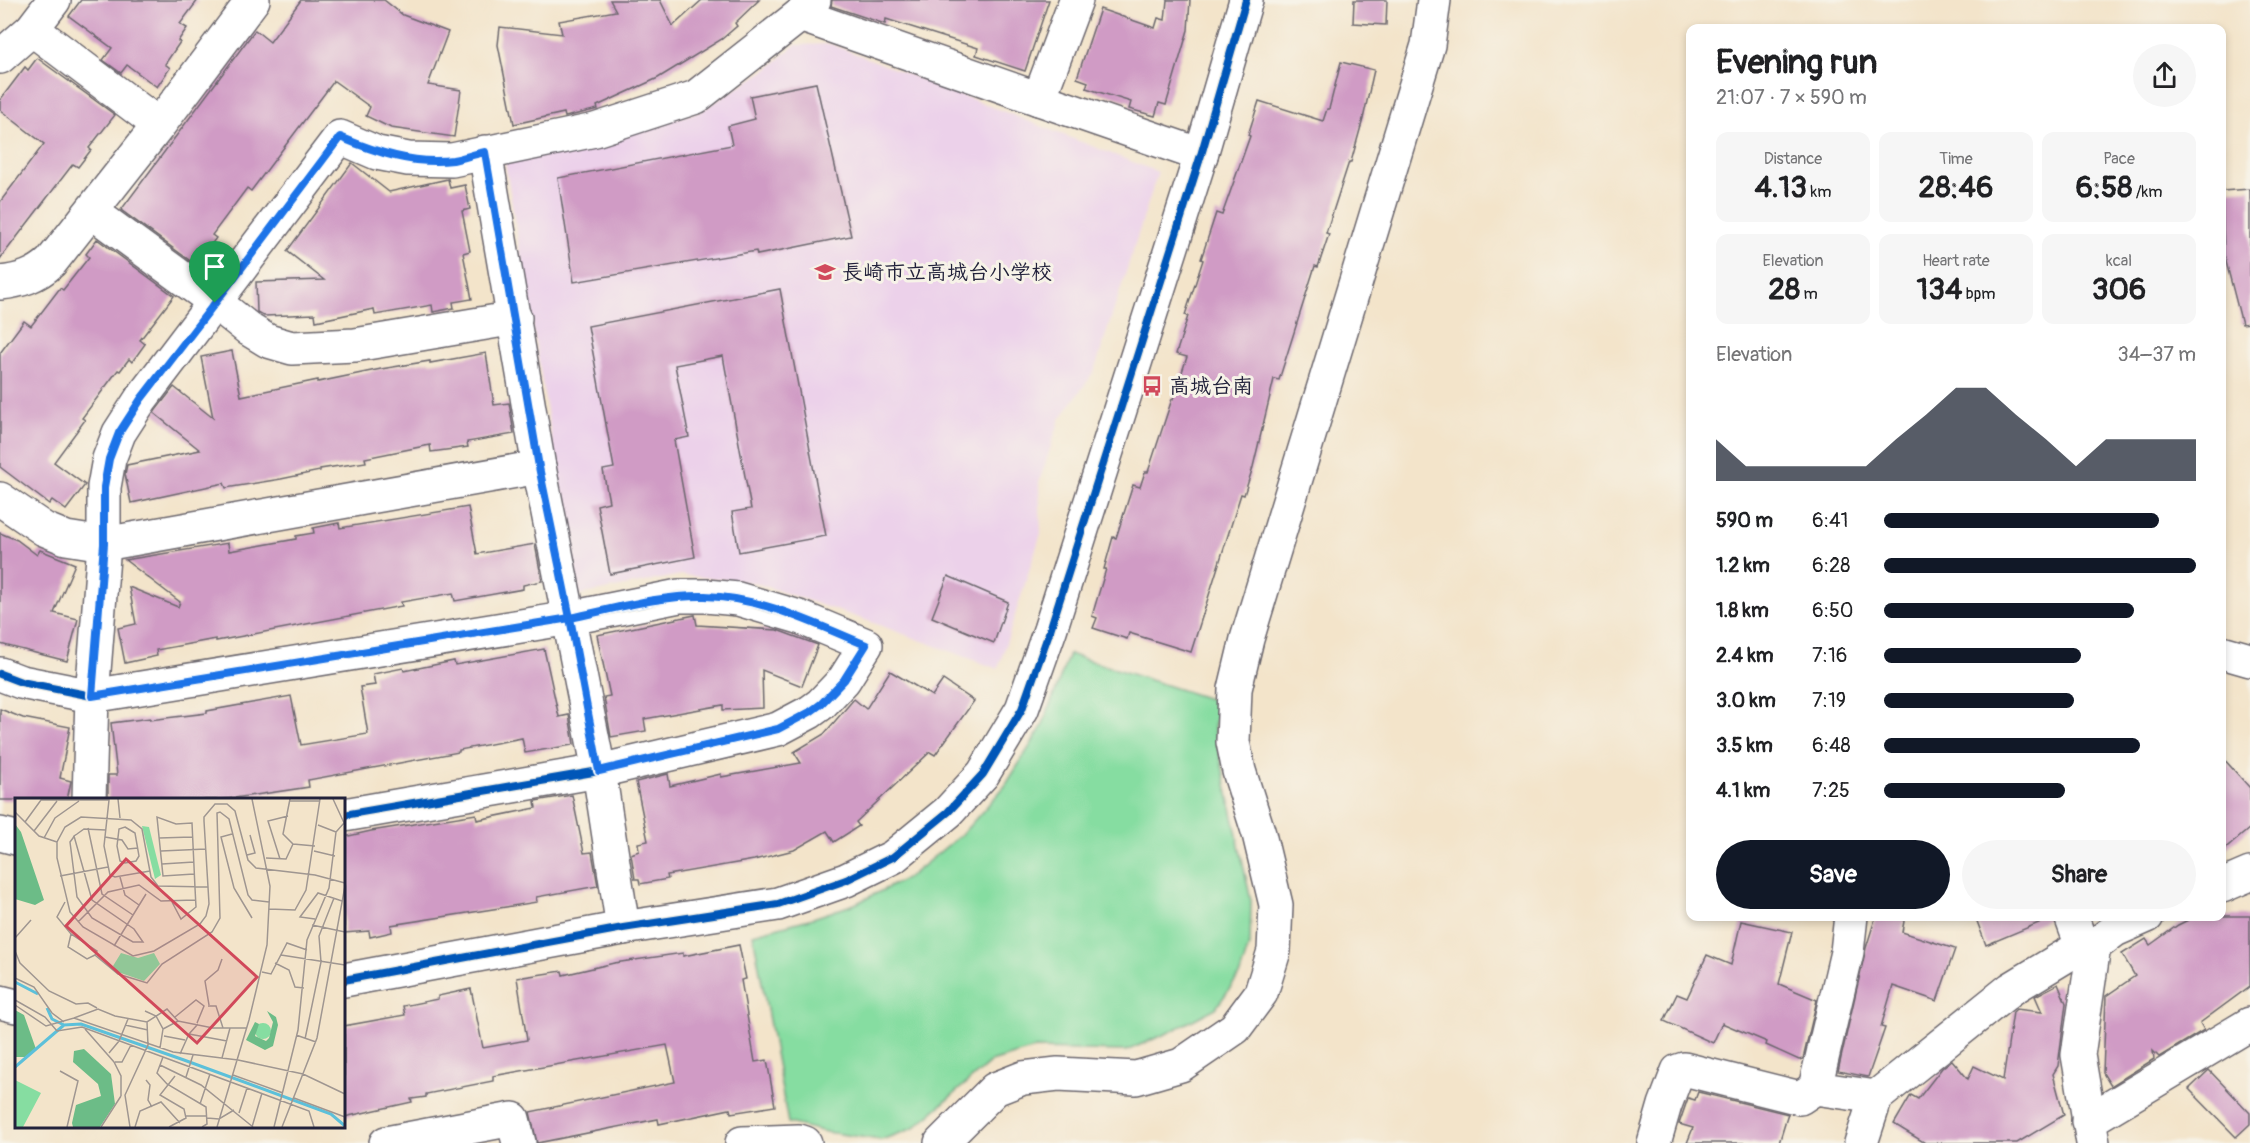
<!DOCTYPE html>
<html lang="en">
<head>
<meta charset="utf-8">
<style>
	:root { --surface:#fff; --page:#f6f6f6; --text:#202124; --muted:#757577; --accent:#111827 }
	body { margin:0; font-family:Pangolin,"Klee One",sans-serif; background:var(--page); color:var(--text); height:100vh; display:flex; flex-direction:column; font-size:22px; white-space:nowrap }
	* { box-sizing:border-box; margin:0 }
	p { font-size:20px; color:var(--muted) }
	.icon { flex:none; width:33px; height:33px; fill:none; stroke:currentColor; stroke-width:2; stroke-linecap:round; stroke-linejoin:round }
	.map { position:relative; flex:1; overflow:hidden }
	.side { position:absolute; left:1686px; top:24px; width:540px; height:897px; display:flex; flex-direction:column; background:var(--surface); border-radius:12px; box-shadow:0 3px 9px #0003 }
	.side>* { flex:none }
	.pin { position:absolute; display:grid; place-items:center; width:51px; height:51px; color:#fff; margin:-62px -26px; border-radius:50% 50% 50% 0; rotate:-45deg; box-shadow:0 0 6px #0007 }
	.pin .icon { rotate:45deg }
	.round { display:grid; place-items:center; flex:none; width:63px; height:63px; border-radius:32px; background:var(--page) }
	.summary { display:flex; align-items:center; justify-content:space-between; height:102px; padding:0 30px }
	h1 { font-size:33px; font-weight:800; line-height:45px }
	.stats { display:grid; grid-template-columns:repeat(3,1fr); gap:9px; height:102px; padding:6px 30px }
	.stats div { display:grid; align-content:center; border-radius:12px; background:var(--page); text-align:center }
	.stats b { font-size:30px; font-weight:800 }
	.stats small { font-size:16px; font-weight:400 }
	.stats p { font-size:16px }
	.chart { height:168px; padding:12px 30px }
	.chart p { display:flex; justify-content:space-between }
	.chart svg { width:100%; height:108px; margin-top:6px; fill:var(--accent); opacity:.7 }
	.button { display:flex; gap:12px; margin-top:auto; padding:12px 30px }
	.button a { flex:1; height:69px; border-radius:36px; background:var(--accent); color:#fff; font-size:24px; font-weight:800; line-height:69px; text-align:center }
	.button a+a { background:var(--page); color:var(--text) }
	ul { padding:0 30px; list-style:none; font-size:20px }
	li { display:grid; grid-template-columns:96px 72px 1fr; align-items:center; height:45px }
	li i { height:15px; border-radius:8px; background:var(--accent) }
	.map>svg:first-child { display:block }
	.built { fill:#ecd1ea }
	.green { fill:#86dda1; stroke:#54806e; stroke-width:1.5 }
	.building { fill:#d09bc5 }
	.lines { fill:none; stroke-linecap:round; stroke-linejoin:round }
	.minor-casing { stroke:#6b666d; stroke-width:36 }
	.minor { stroke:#fff; stroke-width:33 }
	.cycleway-casing { stroke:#f7f3e8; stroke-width:11 }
	.cycleway { stroke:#0057b8; stroke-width:8 }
	.route-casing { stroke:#fff; stroke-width:12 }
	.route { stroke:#1a73e8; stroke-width:8 }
	.labels { text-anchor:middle; stroke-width:6; stroke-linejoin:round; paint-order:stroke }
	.poi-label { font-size:21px; font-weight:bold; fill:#22223b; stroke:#f7f3e8; text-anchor:start }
	.inset-river { fill:none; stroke:#5cc0da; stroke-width:3 }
	.inset-road { fill:none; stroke:#9f9691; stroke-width:1.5 }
	.view { fill:#d1495b; fill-opacity:0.15; stroke:#d1495b; stroke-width:3 }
	.inset-edge { fill:none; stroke:#22223b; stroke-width:3 }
</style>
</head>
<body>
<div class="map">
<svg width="2250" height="1143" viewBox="0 0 2250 1143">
	<rect width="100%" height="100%" fill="#f7f3e8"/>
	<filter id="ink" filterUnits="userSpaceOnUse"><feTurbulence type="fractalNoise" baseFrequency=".0167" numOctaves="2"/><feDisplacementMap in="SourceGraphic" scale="12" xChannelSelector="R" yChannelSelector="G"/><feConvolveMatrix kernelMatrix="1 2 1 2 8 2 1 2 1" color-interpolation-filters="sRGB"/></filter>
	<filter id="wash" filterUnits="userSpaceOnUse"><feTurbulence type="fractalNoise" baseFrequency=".008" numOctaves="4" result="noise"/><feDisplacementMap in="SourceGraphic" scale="24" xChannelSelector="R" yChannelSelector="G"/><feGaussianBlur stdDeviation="1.35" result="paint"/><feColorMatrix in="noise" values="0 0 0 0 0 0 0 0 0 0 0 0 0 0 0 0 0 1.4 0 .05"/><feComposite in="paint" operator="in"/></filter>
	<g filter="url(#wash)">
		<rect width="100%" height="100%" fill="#f3e4ca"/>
		<path class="built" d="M831 44 1158 172 1094 372 1060 419 1039 482 1041 533 998 669 871 622 756 583 681 575 578 595 505 162 699 112 769 68 795 45Z"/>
		<path class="green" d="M1069 654 1219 702 1214 728 1251 901 1250 942 1240 974 1216 1008 1170 1032 1126 1051 1034 1049 991 1062 914 1128 881 1140 826 1132 788 1123 753 934 813 918 855 904 909 877 963 833 1005 786 1042 727Z"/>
		<g id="blocks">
			<g class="building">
				<path d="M81 0H198L180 24 187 28 178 41 180 42 165 64 170 68 157 87 127 65 121 73 103 60 112 48 69 16Z"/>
				<path d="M301 0H384L403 15 448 32 428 85 461 90 454 137 391 128 366 116 370 107 334 81 251 191 247 188 212 235 216 238 196 265 121 210 255 30 270 42Z"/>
				<path d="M610 0H660L673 26 702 0H759L735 23 737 26 722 39 658 78 597 106 598 109 565 117 564 113 514 124 498 45 500 27 562 34 559 21 616 11Z"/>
				<path d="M832 0H1049L1025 71 976 55 978 48 886 19 885 24 831 6Z"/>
				<path d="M1167 0H1190L1188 30 1166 105 1159 103 1155 116 1129 109 1131 102 1086 88 1088 82 1077 78 1100 9 1155 28 1158 18 1165 20Z"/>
				<path d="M1354 0H1387L1386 25 1353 23Z"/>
				<path d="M37 58 115 115 89 148 91 150 78 167 73 164 0 259V202L44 144 0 110V100L25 67 28 70Z"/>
				<path d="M1341 62 1374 70 1363 119 1351 162H1349L1326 233 1329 234 1318 267 1315 266 1279 380 1274 379 1253 467 1244 495 1241 494 1191 652 1129 633 1127 639 1093 628 1097 618 1092 616 1106 569H1104L1113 537 1116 538 1133 485 1140 487 1145 472H1148L1172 399H1173L1187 357 1176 354 1188 316 1185 315 1203 260 1201 259 1216 213 1222 215 1250 136 1248 135 1259 101 1323 121 1327 109H1329Z"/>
				<path d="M816 83 851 236 757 255 756 251 574 282 558 178 732 145 728 126 755 119 750 96Z"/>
				<path d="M352 163 389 192 448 179 450 188 465 185 470 209 462 211 470 251 463 253 472 299 453 302 454 308 433 312 432 305 375 315 374 309 316 321 315 314 264 316 257 312 256 282 324 280 287 251Z"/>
				<path d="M2250 189V323L2242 324 2224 254 2222 191Z"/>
				<path d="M97 239 174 296 140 340 145 344 132 362 129 359 120 371 118 370 82 418 85 420 54 462 85 485 66 510 52 500 49 504 0 467V353L24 321 31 326 60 288 63 290 89 257 86 254Z"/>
				<path d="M780 289 826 536 739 552 732 512 751 509 723 356 675 365 689 437 674 440 695 557 610 574 597 505 609 502 603 470 614 468 588 326Z"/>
				<path d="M232 351 241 396 318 380V382L381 369 430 361V363L486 353 494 405 509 403 514 434 467 442 468 447 431 452 430 445 365 458 366 462 320 469V471L281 479 226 488 224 483 131 503 125 474 127 465 200 450 154 413 156 410 174 387 213 418 201 357Z"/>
				<path d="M468 507 477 554 535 544 542 581 523 585V589L455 601 453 593 401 602 402 606 216 641V639L156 650 157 656 125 663 118 628 136 624 129 587 178 607 180 602 125 560 228 543 229 551 296 539V536L314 533 313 528 339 523 340 528Z"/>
				<path d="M0 533 17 540 37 555 40 550 75 564 54 613 78 619 67 661 0 644Z"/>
				<path d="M948 576 1008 602 994 643 932 617Z"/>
				<path d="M695 615 697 625 777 630 818 645 802 686 762 670 763 708 723 710V705L644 719 646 731 611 737 604 697 610 696 597 635Z"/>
				<path d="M544 649 559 717 569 715 574 744 572 745 525 753 522 738 459 750V752L308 780 309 787 221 800H108V775H117L111 723 150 718V720L207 713V711L291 696 301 745 368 734 360 687 375 685 373 674 403 668 404 671 454 661 455 665Z"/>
				<path d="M890 671 932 696 943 680 974 701 935 755 930 752 856 822 859 826 834 842 827 831 794 850 754 860 667 875 668 879 640 884 639 879H635L631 854 639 851 638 843 648 841 636 782 668 774 670 786 721 774V777L801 763 794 752 824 734 854 699 866 709Z"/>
				<path d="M0 709 23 718 70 727 60 778 71 781 67 800H0Z"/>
				<path d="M2222 757 2250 788V828L2222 852Z"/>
				<path d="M572 795 584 853 592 852 598 886 536 897 537 902 391 925 392 932 370 937 369 931 344 933V837L371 831 476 814 477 820 536 808 535 801Z"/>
				<path d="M1876 916H1905L1902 932 1955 949 1937 1001 1893 986 1881 1027 1885 1028 1868 1077 1838 1071 1866 948Z"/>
				<path d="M1975 916H2053V917L1986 945Z"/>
				<path d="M2196 916H2250V986L2200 1023 2204 1030 2159 1057 2153 1051 2154 1059 2111 1086 2103 1073 2106 996 2135 976 2122 954 2146 939 2150 945 2178 925Z"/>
				<path d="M1741 921 1792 932 1779 984 1817 1000 1803 1059 1799 1060 1766 1045 1767 1042 1722 1023 1713 1043 1664 1021 1677 994 1687 998 1707 955 1731 965Z"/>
				<path d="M739 945 746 979 741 980 755 1062 767 1060 775 1106 731 1113 730 1109 659 1124 658 1119 537 1143 530 1112 675 1082 667 1045 493 1076V1081L426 1094V1097L411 1099 412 1102 344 1117V1026L405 1015 403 1006 438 999V996L471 989 483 1048 527 1040 517 978 562 971 563 975 614 963 683 953V956Z"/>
				<path d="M2058 984 2066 1003 2058 1066 2053 1074 2064 1115 2017 1143H1925L1894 1124 1911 1095 1918 1099 1942 1068 1952 1060 1968 1079 1974 1066 2003 1080 2013 1012 2016 1009 2042 1012 2035 996Z"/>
				<path d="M2209 1070 2250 1113V1124L2236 1137 2189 1089Z"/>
				<path d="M1698 1092 1788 1114 1779 1143H1687L1693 1128 1679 1124 1688 1098 1695 1100Z"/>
			</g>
		</g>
	</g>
	<g filter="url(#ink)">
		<use href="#blocks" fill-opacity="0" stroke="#6b666d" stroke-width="1.5"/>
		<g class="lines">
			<g class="minor-casing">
				<g id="minor">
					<path d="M800 15 1039 99 1076 0"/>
					<path d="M32 29 159 125"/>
					<path d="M0 57 32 29 54 0"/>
					<path d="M1039 99 1201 155"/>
					<path d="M485 152 539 467 599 771 623 928"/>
					<path d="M92 212 215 302 250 330 268 341 292 348 355 345 515 318"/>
					<path d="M0 283C20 281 36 276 51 262L159 125 253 0"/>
					<path d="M0 499 44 529 66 538 104 544 539 467"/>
					<path d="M2222 652 2250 660"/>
					<path d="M0 674 21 682 92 696 570 618 679 596H706L738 599 799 617 866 645 844 680 821 704 810 712 778 729 599 771 344 815"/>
					<path d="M89 800 92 696 104 544V487L109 459 119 433 141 399 340 137 377 153 408 159 452 160 595 130 696 97 800 15 814 0"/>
					<path d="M0 834 16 838"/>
					<path d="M2222 886 2250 874"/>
					<path d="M2071 916 2082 946"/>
					<path d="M344 980 623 928 778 904 846 880 893 857 948 812 983 774 1022 709 1050 630 1201 155 1246 0"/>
					<path d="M0 1002 16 1006"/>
					<path d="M1815 1088 1847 952 1851 916"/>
					<path d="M2088 1121 2250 1024"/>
					<path d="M386 1143 513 1119 519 1143"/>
					<path d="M742 1143 799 1141 805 1143"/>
					<path d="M941 1143 995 1089 1023 1078 1058 1074 1136 1078 1181 1065 1235 1028 1261 993 1274 951 1276 905 1259 834 1239 771 1233 742 1235 689 1247 639 1428 45 1434 0"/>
					<path d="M1654 1143 1665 1105 1678 1071 1684 1069 1800 1098 1815 1088 1876 1097"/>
					<path d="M1861 1143 1876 1097 2011 989 2082 946H2094L2115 930 2147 916"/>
					<path d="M2093 1143 2078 1055 2094 946"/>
				</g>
			</g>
			<use href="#minor" class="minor"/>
			<g class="cycleway-casing">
				<g id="cycleway">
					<path d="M0 674 21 682 92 696 570 618 679 596H706L738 599 799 617 866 645 844 680 821 704 810 712 778 729 599 771 344 815"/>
					<path d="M344 980 623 928 778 904 846 880 893 857 948 812 983 774 1022 709 1050 630 1201 155 1246 0"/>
				</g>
			</g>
			<use href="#cycleway" class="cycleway"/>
		</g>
	</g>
	<g class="lines" filter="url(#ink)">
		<g class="route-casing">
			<path id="route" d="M215 303 141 399 119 433 109 459 104 487V544L92 696 570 618 599 771 778 729 810 712 821 704 844 680 866 645C815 624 761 597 705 596 660 595 614 609 570 618L539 467 485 152C474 154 464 158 453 160 413 165 376 152 340 137L215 303"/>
		</g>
		<use href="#route" class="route"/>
	</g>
	<defs>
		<g id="school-bare" transform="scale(1.62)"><path d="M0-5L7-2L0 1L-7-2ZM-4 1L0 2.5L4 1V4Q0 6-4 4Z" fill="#d1495b" stroke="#f7f3e8" stroke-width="2.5" paint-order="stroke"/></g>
		<g id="bus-bare" transform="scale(1.62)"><path d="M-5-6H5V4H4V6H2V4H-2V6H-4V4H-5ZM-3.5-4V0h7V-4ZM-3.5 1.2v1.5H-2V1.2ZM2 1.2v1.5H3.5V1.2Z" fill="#d1495b" stroke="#f7f3e8" stroke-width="2.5" paint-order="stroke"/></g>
	</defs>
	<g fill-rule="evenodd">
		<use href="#school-bare" x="825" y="272"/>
		<use href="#bus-bare" x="1152" y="386"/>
	</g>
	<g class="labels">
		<g class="poi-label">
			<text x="842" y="279">長崎市立高城台小学校</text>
			<text x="1169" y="393">高城台南</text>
		</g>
	</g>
	<g transform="translate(15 798)">
		<rect width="330" height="330" fill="#f3e4ca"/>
		<path d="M127 28 134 29 146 77 140 81ZM106 155 123 160 139 155 145 166 129 183 103 174 98 168ZM240 233a8 8 0 1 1 16 0a8 8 0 1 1-16 0ZM0 282 26 295 8 329H0Z" fill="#86dda1"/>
		<path d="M0 26 6 34 29 102 20 107 0 101ZM0 212 9 217 21 251 10 259H0ZM252 213 261 219 263 227 258 248 250 252 231 242 240 224 244 226 240 238 251 243 254 240 258 224ZM69 251 96 276 100 306 85 329H58L57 325 61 307 86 298 83 286 58 264 59 253Z" fill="#6cbc87"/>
		<path class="inset-river" d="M0 184 23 196M32 210 37 221 49 227 66 226 169 262 316 316 330 328M0 269 49 227"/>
		<path class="inset-road" d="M103 1 105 20M275 1 268 36 278 46 300 48M318 1 330 27M275 3H305M0 14 24 38 42 44M10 24 26 2H94L89 48 95 77 100 79 135 73M303 27 321 34M110 29 120 35 124 58 121 63 110 65 105 63 102 48 104 31ZM73 30 87 96 118 117M19 33 42 3M217 36 206 39 219 90 237 120M59 38 77 102 119 131 128 144H118L77 120 62 99 55 44 58 40 59 38 62 36 69 31 91 32M90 39 107 42 113 51 123 50M29 40 40 20 64 3M144 40 177 39M146 53 191 51M299 53 320 58M232 57 240 55 235 37M251 60 271 61 278 46M265 61 253 23 273 18M147 66 179 64M45 78 93 69M105 79 110 97 124 107M193 89 143 88 136 79 127 31 116 22 66 19 50 29 42 44V60L55 114 68 129 118 158 139 153 185 126 191 118 194 106 193 89 189 23V19L200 6H212L220 13 233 62 241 70 300 77 330 85M50 104 42 119 56 136 82 153 80 157 103 176 132 185 147 166 197 134 205 120 202 15 205 14 214 21 233 97 237 102 254 104M157 104 166 121 181 109 180 90 177 25 161 26 142 19 148 78 179 76M254 111 280 112 291 92 305 1M300 121 285 119 303 95 327 103M63 124 93 94 124 87 146 103 180 102M297 127 330 134M56 136 53 149 72 161 80 157M0 140 16 122M99 148 131 96M0 153 5 165 34 193 61 206 73 205 82 210M266 157 330 167M260 165 274 172 280 189 289 190M247 174 256 176 272 145 292 152M0 180 19 189 37 215 49 224M0 202 30 219 42 233 67 229 294 313 299 329M0 207 31 228 59 220 158 254 223 262 288 276 330 296M194 207 190 183 203 172 207 161M193 208H201L208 230M130 213 141 218 148 231 145 250M160 219 181 202 189 208 182 225M59 220 83 211 100 218 132 224 152 211 163 223M110 227 133 232M70 231 99 264 106 278V298M148 231 163 223 198 230H232M174 236 212 243M281 237 301 244M149 238 170 242M290 241 306 164 304 138 319 100M94 255 104 243 113 221M165 256 174 236 183 226M148 259 142 275 152 286 191 309 192 326 187 329M207 260 215 230M100 264H107L116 247M145 267 186 287 238 329M45 273 63 283 52 329M218 277 268 295M171 279 178 257M131 282 135 287 133 302 137 309M279 300 330 319M185 306 195 276M224 315 232 290M171 318H192M192 320 204 321 219 312M86 329 106 298M115 329 110 297 133 247 132 224M120 329 125 313 146 304 165 325M154 329 171 320 169 311 145 297 160 278M202 329 234 222 252 147 255 88 237 1M237 329 247 295M259 329 283 232 292 142 314 90 321 34 329 25M267 329 302 240 330 88"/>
		<path class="view" d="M111 61 242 179 182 245 51 128Z"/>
		<rect width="330" height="330" class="inset-edge"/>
	</g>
</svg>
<div class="pin" style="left:215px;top:303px;background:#1e9e55"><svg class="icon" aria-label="arrive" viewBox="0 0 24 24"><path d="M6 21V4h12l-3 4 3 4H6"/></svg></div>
<section class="side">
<div class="summary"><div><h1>Evening run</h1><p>21:07 · 7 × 590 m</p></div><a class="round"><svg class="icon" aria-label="share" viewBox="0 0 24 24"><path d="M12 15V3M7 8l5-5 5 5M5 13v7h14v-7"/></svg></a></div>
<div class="stats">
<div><p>Distance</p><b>4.13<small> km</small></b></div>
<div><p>Time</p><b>28:46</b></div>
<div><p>Pace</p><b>6:58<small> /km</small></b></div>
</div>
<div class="stats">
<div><p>Elevation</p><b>28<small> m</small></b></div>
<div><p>Heart rate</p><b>134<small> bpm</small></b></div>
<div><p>kcal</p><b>306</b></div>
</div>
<div class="chart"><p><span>Elevation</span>34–37 m</p>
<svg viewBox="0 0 160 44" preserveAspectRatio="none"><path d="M0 44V27L10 38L20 38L30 38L40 38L50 38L60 27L70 17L80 6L90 6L100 17L110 27L120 38L130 27L140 27L150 27L160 27V44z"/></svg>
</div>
<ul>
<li><b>590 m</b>6:41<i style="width:88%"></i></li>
<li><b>1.2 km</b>6:28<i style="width:100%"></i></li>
<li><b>1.8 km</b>6:50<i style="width:80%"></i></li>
<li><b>2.4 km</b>7:16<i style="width:63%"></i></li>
<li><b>3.0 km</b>7:19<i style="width:61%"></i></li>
<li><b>3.5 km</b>6:48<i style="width:82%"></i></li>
<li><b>4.1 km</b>7:25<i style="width:58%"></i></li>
</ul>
<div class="button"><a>Save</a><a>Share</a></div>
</section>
</div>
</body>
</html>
